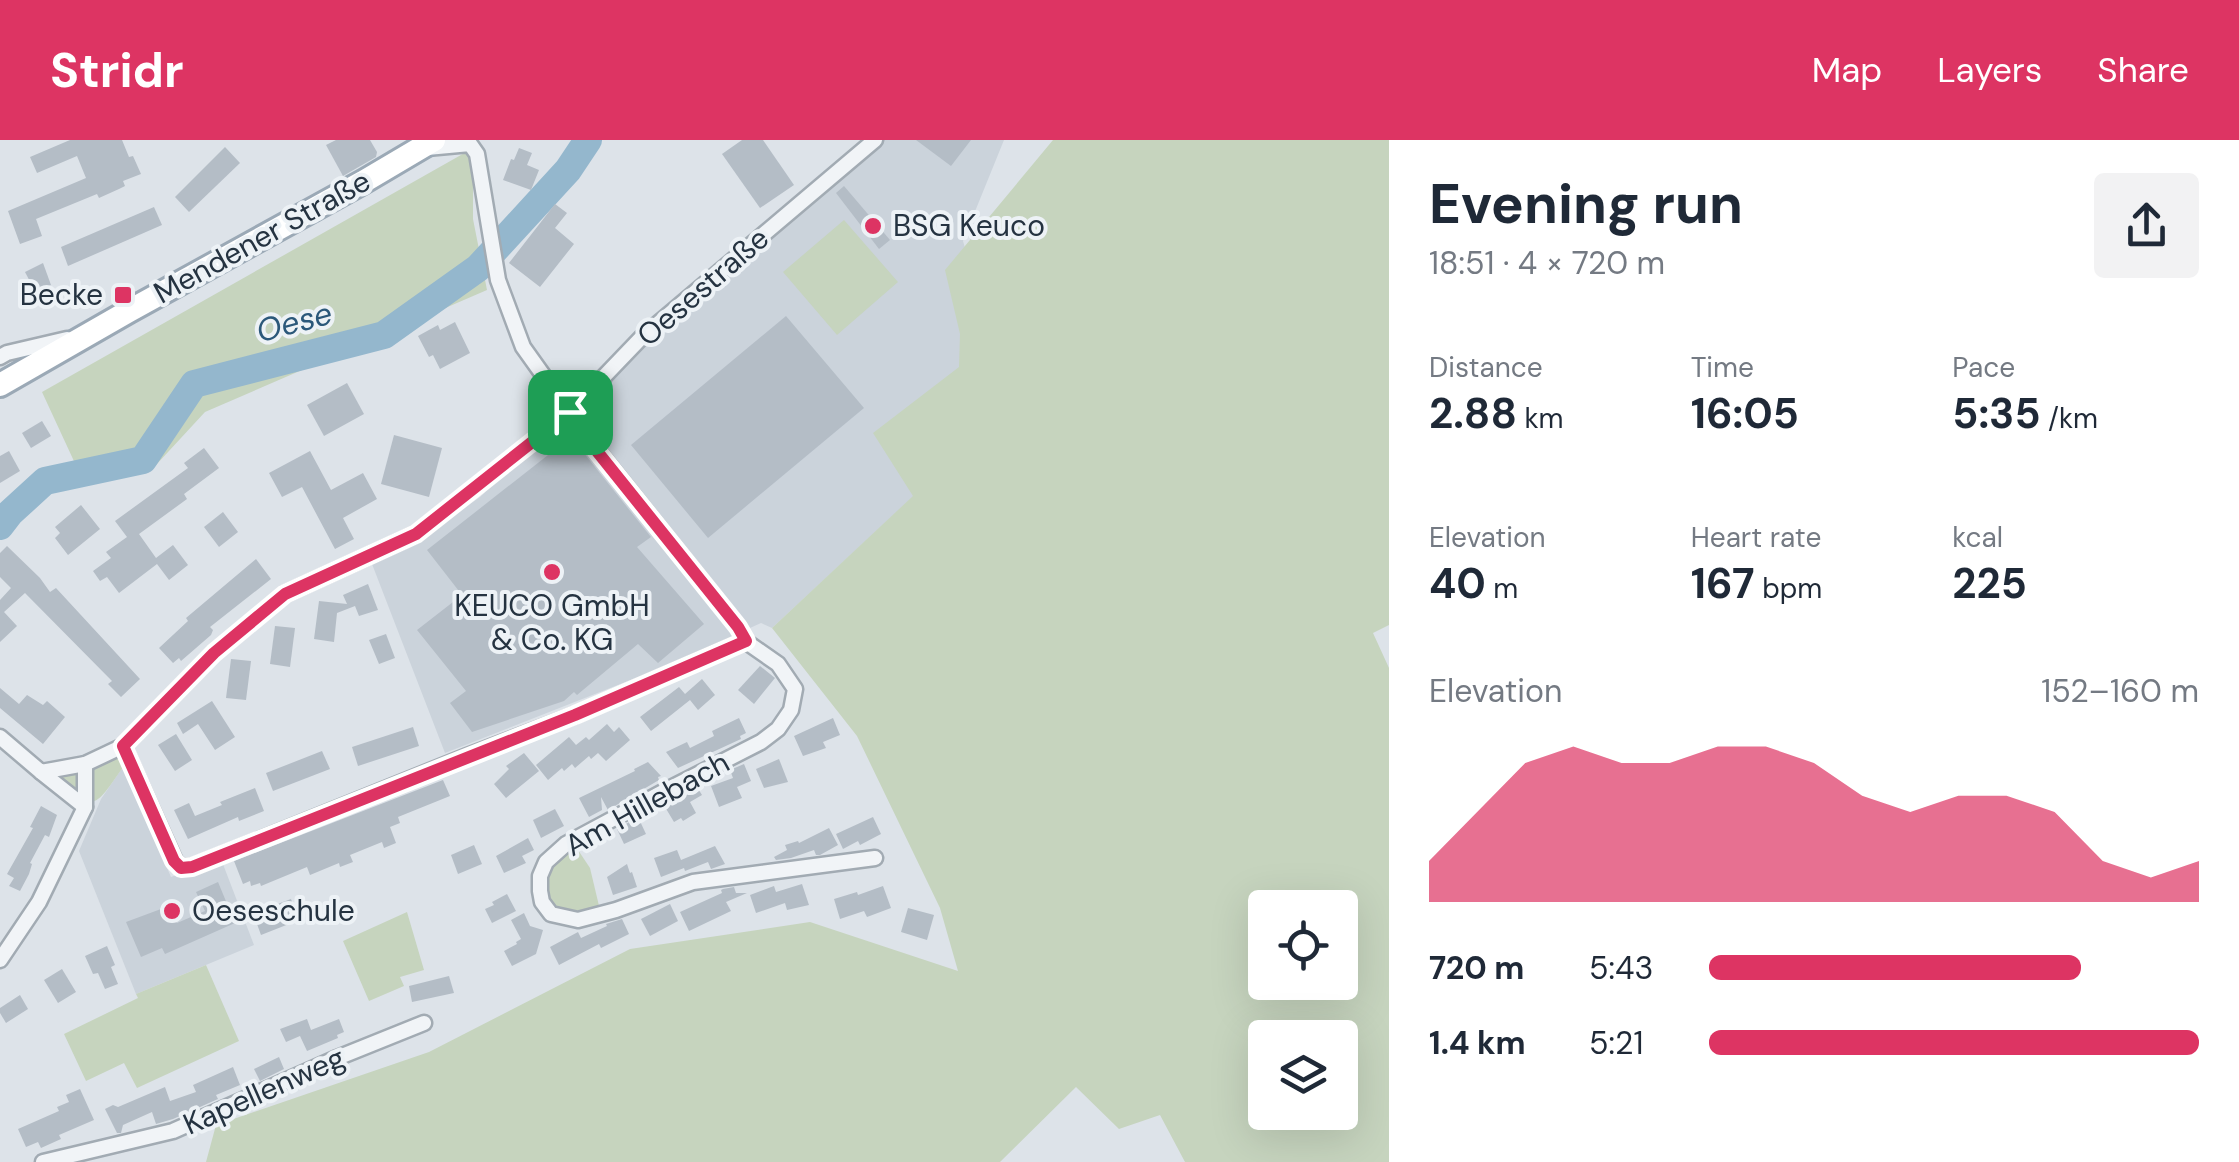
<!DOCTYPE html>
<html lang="en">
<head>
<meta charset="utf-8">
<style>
	:root { --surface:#fff; --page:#f2f2f3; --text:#1f2937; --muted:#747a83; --accent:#dd3463 }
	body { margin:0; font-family:"DM Sans",sans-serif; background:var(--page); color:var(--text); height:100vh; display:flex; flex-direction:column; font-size:38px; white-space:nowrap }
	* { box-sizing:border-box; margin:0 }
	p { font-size:32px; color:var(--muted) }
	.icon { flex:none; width:55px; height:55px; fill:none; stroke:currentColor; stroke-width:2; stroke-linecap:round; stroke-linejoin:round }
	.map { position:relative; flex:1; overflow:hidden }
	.details { display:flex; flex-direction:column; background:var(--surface); width:850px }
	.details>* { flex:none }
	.fabs { position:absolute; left:1248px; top:750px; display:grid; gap:20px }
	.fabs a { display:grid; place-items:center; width:110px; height:110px; border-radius:10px; background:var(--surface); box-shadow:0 10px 40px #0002; font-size:50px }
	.pin { position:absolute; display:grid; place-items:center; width:85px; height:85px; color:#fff; margin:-42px; border-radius:20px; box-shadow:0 5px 15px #0006 }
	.round { display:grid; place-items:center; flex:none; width:105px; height:105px; border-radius:10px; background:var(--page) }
	.head { display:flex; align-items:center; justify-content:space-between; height:170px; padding:0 40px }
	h1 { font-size:55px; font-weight:700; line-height:75px }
	.figures { display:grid; grid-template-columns:repeat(3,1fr); gap:15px; height:170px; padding:10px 40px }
	.figures div { display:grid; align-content:center }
	.figures b { font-size:42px; font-weight:700 }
	.figures small { font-size:28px; font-weight:400 }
	.figures p { font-size:28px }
	.chart { height:280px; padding:20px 40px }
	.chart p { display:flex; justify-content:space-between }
	.chart svg { width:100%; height:180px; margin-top:10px; fill:var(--accent); opacity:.7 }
	ul { padding:0 40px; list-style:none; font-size:32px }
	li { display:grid; grid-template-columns:160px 120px 1fr; align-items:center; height:75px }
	li i { height:25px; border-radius:12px; background:var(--accent) }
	header { display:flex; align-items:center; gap:60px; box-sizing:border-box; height:140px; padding:0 50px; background:var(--accent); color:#fff }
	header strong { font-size:48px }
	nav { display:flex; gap:55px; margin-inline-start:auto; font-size:35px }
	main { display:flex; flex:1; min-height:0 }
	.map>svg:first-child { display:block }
	.built { fill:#cbd3db }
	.green { fill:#c6d4be; fill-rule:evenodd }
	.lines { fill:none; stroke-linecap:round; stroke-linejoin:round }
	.river { stroke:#94b7cd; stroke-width:28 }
	.building { fill:#b4bdc6 }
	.street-casing { stroke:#a2abb3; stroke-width:19 }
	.primary-casing { stroke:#9ba9b6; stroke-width:28 }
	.street { stroke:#f1f4f7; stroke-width:14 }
	.primary { stroke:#fff; stroke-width:22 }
	.route-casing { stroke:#fff; stroke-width:20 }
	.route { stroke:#dd3463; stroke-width:12 }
	.poi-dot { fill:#dd3463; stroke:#edf2f6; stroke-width:4 }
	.labels { text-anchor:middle; stroke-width:8; stroke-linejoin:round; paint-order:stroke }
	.poi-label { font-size:30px; fill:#253341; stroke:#edf2f6; text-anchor:start }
	.street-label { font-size:30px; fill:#253341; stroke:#edf2f6 }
	.water-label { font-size:32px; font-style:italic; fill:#2b587a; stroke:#edf2f6 }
</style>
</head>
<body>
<header>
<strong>Stridr</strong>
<nav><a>Map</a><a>Layers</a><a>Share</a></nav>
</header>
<main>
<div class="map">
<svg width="1389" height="1022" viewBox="0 0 1389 1022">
	<rect width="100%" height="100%" fill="#dde3e9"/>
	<g class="built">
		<path d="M875 0H1004L963 101 978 152 1002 190 914 356 772 488 761 483 661 528 445 613 372 424 421 399 480 357 570 272 641 198Z"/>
		<path d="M123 627 171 737 221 719 254 805 136 854 79 711 101 659Z"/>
	</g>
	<g class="green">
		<path d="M1053 0H1389V485L1373 493 1389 528V1022H1185L1160 975 1119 989 1076 947 1000 1022H206L216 985 429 912 630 809 810 782 958 831 940 768 857 596 772 488 913 356 873 293 959 227 960 194 945 130ZM1265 768H1340V842H1265ZM1265 898H1340V972H1265Z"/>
		<path d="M468 11 473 20V79L487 150 205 272 156 325 85 345 42 252Z"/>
		<path d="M844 80 898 142 837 195 783 132Z"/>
		<path d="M117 612 123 627C90 676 93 669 49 634Z"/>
		<path d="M574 704 590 728 600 770 581 776 554 772 545 761 548 725Z"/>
		<path d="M407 772 424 830 400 837 404 846 369 861 343 801Z"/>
		<path d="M206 825 239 901 137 948 124 923 86 941 64 894 138 858 136 854Z"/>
	</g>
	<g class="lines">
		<path class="river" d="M0 386 10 373 45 341 143 320 194 244 384 195 478 128 568 30 588 0"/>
	</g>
	<g class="building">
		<path d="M70 0H122L129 17 133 16 141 34 123 41 125 46 119 49 99 58 97 54 36 79 42 96 20 104 8 71 86 38 77 16 37 33 30 17Z"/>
		<path d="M336 0H370L377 12 376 17 343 36 326 5Z"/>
		<path d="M742 0H763L794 45 760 68 722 14Z"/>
		<path d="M916 0H971L951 26Z"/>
		<path d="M225 7 240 23 189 72 175 57Z"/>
		<path d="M519 8 532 13 527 25 539 30 531 50 503 40 511 19 514 20Z"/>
		<path d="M844 46 890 100 879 109 836 53Z"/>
		<path d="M555 64 567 73 555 88 574 104 540 147 509 123Z"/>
		<path d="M154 67 162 85 68 126 61 107Z"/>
		<path d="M43 123 51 145 36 153 25 132Z"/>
		<path d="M786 176 864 268 708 398 631 305Z"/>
		<path d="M455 182 470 213 440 229 433 215 429 217 418 196 438 185 440 190Z"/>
		<path d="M347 243 364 274 324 296 307 265Z"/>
		<path d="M42 281 51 296 31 308 22 293Z"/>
		<path d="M394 295 442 308 429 357 381 344Z"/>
		<path d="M571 297 651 397 637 407 704 484 658 523 638 504 577 555 574 552 564 561 472 592 450 563 466 551 417 490 462 455 427 410Z"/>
		<path d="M204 308 219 328 184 354 187 359 139 394 156 418 173 405 188 425 169 440 157 424 119 453 107 437 100 441 93 431 111 418 106 412 127 397 115 381 188 328 184 323Z"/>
		<path d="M9 311 20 331 0 343V316Z"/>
		<path d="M310 311 331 350 363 333 377 359 343 378 354 399 335 409 302 347 282 357 269 333Z"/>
		<path d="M81 365 100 389 68 415 55 398 60 393 55 387Z"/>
		<path d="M223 372 238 392 219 407 204 387Z"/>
		<path d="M7 406 40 438 50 452 56 448 140 539 121 557 108 544 112 541 25 453 4 472 17 486 0 502V460L11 448 0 437V413Z"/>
		<path d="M256 419 271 439 210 487 213 490 211 495 181 521 179 518 173 523 159 508 188 481 186 478Z"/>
		<path d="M368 444 378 470 359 476 355 466 337 473 334 502 314 499 319 461 347 464 343 455Z"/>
		<path d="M275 486 295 488 290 527 270 524Z"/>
		<path d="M386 494 395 518 379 524 369 500Z"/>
		<path d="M231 519 251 521 246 560 226 558Z"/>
		<path d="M760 526 775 538 754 564 738 550Z"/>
		<path d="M702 539 715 555 698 570 690 560 651 591 640 577 679 547 685 554Z"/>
		<path d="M0 548 19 564 27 555 43 565 47 561 65 577 43 604 0 568Z"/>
		<path d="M212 561 235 597 215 610 198 584 183 594 177 583Z"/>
		<path d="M739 578 746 593 740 596 741 599 678 628 666 612 687 602 690 608 714 596 712 591Z"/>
		<path d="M833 578 840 595 823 602 826 608 803 616 794 596Z"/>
		<path d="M607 584 614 592 619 587 630 600 606 621 598 613 591 619 589 616 575 628 572 624 564 631 562 628 548 640 536 625 569 597 576 605 586 597 589 600Z"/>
		<path d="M413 587 419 606 358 626 352 607Z"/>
		<path d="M176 594 192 620 175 631 158 605Z"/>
		<path d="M322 611 330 629 273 651 266 633Z"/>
		<path d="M524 613 539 631 506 658 494 644 509 629 506 626Z"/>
		<path d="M779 619 788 642 764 648 756 629Z"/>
		<path d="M648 622 661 636 658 637 659 640 608 670 601 657 602 670 589 677 579 658 635 631 634 629Z"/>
		<path d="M744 624 751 641 737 647 742 658 719 667 711 646 733 638 730 630Z"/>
		<path d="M443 640 450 656 398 677 400 683 390 687 396 703 384 708 382 702 350 715 353 722 340 727 339 723 310 735 307 727 261 746 260 743 251 746 250 741 243 744 234 721Z"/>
		<path d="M697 647 702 655 690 662 696 673 683 681 681 678 674 682 665 667Z"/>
		<path d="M255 648 264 671 239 681 238 677 188 699 174 670 189 663 195 676 222 665 220 662Z"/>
		<path d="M41 666 57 675 49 697 45 695 30 723 32 724 29 734 20 751 9 746 14 738 7 734 33 688 30 687Z"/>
		<path d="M555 669 564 686 541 698 533 680Z"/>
		<path d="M638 677 646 694 624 704 617 689Z"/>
		<path d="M873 677 881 694 860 705 858 701 843 709 836 694Z"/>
		<path d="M829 688 838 705 820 715H816L814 710 791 718 776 720 774 717 787 710 785 705 798 701 799 703Z"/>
		<path d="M528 698 534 710 522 716 526 723 504 733 496 716Z"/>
		<path d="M474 705 482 724 458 734 451 715Z"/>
		<path d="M715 706 725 724 711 729 708 722 685 731 684 728 661 737 654 718 677 710 681 720Z"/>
		<path d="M627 724 630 733 632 732 637 747 613 755 607 737Z"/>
		<path d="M218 742 235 783 165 814 162 808 141 817 126 782 169 766 177 783 205 771 196 752Z"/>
		<path d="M802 744 809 765 787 770 785 763 756 773 750 755 774 746 776 752Z"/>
		<path d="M883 746 891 768 867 777 864 771 840 779 834 759 857 752 858 755Z"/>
		<path d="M734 747 736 753H747L726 762 731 771 689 791 680 772 722 753 721 750 723 749Z"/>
		<path d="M507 754 516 771 492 783 485 769 494 765 492 762Z"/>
		<path d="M291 759 299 780 261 795 253 773Z"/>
		<path d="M670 764 678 781 650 796 641 779Z"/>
		<path d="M908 768 934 775 927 800 901 792Z"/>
		<path d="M524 773 530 786 543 790 536 814 512 826 504 811 517 804 516 802 521 799 511 780Z"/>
		<path d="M622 779 629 794 601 808 599 804 559 825 550 807 578 792 581 798 607 786 606 784Z"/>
		<path d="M107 806 115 825 111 827 118 844 105 849 98 833 93 834 85 816Z"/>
		<path d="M62 829 76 852 58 863 44 840Z"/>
		<path d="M449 836 454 853 412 862 409 846Z"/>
		<path d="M20 855 28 869 6 883 0 873V868Z"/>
		<path d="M307 879 311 890 339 879 344 892 337 895 338 898 307 911 300 896 286 902 280 889Z"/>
		<path d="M279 917 284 929 260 941 254 929Z"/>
		<path d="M233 927 240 945 216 955 218 959 173 979 156 984 152 972 123 985 121 993H117L105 969 113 965 118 967 165 947 170 961 196 952 193 945Z"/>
		<path d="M80 949 94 980 59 995 61 999 41 1008 38 1002 26 1007 18 989 59 971 57 967 69 962 66 955Z"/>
	</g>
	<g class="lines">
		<g class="street-casing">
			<g id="street">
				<path d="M427 8 470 4 477 14 498 140 523 207 593 305 738 487 745 501 778 524 795 549 791 570 778 589 761 602 663 652 566 704 546 722 540 736V751L542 762 551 774 578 780 616 770 693 742 875 718"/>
				<path d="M0 217 7 213 67 199"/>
				<path d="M0 597 41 632 85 624 123 606 214 513 285 454 416 394 570 272 641 198 875 0"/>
				<path d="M123 606 175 721 181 727H192L467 616 575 575 745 501"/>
				<path d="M41 632 85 667"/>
				<path d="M0 820 39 762 85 667V624"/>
				<path d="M43 1022 173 991 337 918 424 883"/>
			</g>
		</g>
		<g class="primary-casing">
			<path id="primary" d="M0 245 129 171 363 42 434 0"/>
		</g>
		<use href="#street" class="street"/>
		<use href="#primary" class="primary"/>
	</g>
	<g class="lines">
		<g class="route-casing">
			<path id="route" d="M570 272 592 305 738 487 746 501 575 575 192 727 181 728 174 721 123 606 214 513 285 454 416 394Z"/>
		</g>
		<use href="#route" class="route"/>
	</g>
	<g class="poi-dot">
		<circle cx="873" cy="86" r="10"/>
		<rect x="113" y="145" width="20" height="20" rx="5"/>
		<circle cx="552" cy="432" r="10"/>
		<circle cx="172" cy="771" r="10"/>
	</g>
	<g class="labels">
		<g class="poi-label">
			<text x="893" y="96">BSG Keuco</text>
			<text x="103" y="165" text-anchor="end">Becke</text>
			<text x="552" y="476" text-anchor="middle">KEUCO GmbH<tspan x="552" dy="34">&amp; Co. KG</tspan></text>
			<text x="192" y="781">Oeseschule</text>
		</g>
		<g class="street-label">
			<text transform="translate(262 97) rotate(-29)" y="10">Mendener Straße</text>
			<text transform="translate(703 147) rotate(-41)" y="10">Oesestraße</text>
			<text transform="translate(647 664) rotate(-29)" y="10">Am Hillebach</text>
			<text transform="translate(264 951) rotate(-24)" y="10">Kapellenweg</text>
		</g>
		<g class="water-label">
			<text transform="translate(294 182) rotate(-15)" y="11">Oese</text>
		</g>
	</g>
</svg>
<div class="fabs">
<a><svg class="icon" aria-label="locate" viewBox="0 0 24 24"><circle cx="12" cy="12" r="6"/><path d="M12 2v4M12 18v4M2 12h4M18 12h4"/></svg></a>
<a><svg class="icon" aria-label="layers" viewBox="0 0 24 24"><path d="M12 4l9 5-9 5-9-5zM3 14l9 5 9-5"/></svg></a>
</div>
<div class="pin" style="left:570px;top:272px;background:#1e9e55"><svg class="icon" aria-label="arrive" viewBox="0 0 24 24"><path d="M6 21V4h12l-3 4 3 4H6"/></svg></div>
</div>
<section class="details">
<div class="head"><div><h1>Evening run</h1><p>18:51 · 4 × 720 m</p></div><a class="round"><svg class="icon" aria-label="share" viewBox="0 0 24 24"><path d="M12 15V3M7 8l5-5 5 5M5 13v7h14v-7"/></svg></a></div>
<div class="figures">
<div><p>Distance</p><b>2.88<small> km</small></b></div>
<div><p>Time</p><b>16:05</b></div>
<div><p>Pace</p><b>5:35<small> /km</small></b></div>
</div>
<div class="figures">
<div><p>Elevation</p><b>40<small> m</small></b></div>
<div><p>Heart rate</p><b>167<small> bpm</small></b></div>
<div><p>kcal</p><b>225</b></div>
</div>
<div class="chart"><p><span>Elevation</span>152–160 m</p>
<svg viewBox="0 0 160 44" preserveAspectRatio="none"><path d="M0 44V34L10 22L20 10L30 6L40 10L50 10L60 6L70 6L80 10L90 18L100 22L110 18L120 18L130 22L140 34L150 38L160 34V44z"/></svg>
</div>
<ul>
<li><b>720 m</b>5:43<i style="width:76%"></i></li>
<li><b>1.4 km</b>5:21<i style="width:100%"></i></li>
</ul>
</section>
</main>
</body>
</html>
